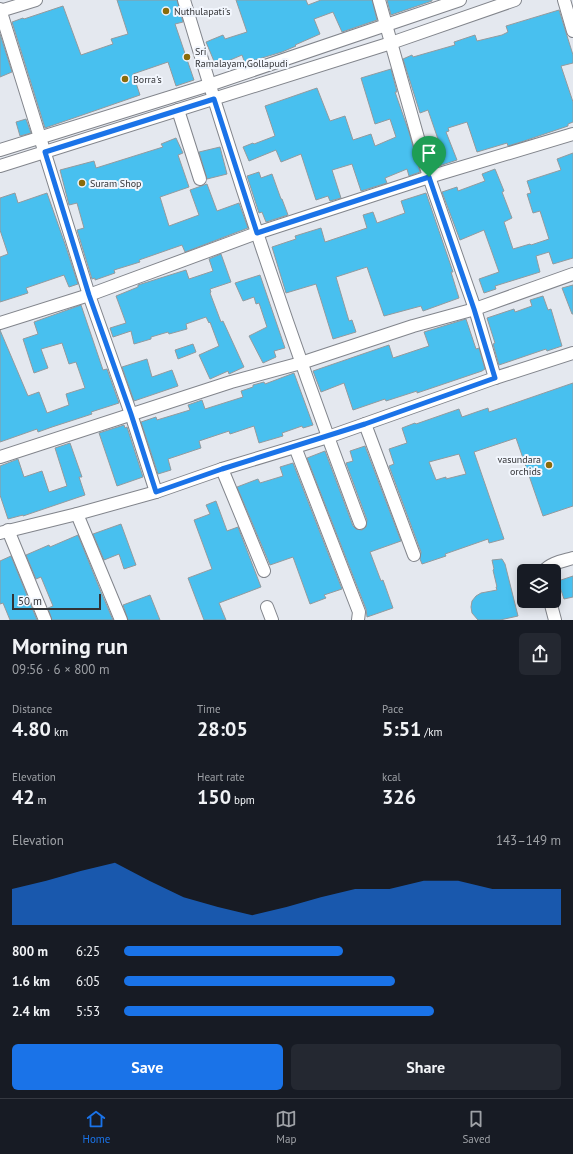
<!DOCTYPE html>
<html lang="en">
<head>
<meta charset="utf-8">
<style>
	:root { --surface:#171b24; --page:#242831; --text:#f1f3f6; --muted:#9ea1a6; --line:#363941; --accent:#1a73e8 }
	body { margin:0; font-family:"PT Sans",sans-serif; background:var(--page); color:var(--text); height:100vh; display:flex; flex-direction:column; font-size:15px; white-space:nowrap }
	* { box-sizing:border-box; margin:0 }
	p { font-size:13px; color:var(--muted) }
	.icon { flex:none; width:22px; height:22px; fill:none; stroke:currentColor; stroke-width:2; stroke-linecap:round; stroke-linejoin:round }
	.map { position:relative; height:620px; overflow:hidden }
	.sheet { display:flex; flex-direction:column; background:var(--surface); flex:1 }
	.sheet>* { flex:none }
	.buttons { position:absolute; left:517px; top:564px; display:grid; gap:8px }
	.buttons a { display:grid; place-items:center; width:44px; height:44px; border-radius:6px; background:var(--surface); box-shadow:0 2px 10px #0003; font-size:20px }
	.scale { position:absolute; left:12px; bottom:10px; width:89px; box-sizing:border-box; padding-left:4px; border:2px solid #323336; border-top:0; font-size:11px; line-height:14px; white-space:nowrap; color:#323336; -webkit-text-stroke:3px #f2f6fd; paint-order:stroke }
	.pin { position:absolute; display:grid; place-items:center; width:34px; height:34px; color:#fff; margin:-41px -17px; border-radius:50% 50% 50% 0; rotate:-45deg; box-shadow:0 0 4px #0007 }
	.pin .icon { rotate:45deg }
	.round { display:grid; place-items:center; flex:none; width:42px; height:42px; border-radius:6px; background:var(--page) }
	.overview { display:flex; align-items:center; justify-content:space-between; height:68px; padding:0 12px }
	h1 { font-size:22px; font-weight:600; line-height:30px }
	.figures { display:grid; grid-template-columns:repeat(3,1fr); gap:6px; height:68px; padding:4px 12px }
	.figures div { display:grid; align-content:center }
	.figures b { font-size:20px; font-weight:600 }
	.figures small { font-size:11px; font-weight:400 }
	.figures p { font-size:11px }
	.chart { height:112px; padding:8px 12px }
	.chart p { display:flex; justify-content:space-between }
	.chart svg { width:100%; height:72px; margin-top:4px; fill:var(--accent); opacity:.7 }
	.button { display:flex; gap:8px; margin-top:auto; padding:8px 12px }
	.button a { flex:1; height:46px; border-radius:6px; background:var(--accent); color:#fff; font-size:16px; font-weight:600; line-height:46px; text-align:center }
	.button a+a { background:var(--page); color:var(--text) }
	ul { padding:0 12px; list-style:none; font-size:13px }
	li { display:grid; grid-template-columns:64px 48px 1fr; align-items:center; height:30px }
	li i { height:10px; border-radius:5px; background:var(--accent) }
	.tabs { display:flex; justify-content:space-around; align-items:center; height:56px; border-top:1px solid var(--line); background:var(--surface); font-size:11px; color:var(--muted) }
	.tabs a { display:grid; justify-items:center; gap:2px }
	.tabs .current { color:var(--accent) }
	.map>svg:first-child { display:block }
	.building { fill:#48c0ef; stroke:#939a9e; fill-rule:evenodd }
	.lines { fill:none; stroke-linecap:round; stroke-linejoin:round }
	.minor-casing { stroke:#82858c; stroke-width:14 }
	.minor { stroke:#fff; stroke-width:12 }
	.route-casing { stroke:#fff; stroke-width:8 }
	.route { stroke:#1a73e8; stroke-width:5 }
	.poi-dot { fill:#8a6b0a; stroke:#f2f6fd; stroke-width:1.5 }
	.labels { text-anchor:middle; stroke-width:4; stroke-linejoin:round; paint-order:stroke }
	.poi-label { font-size:10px; fill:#323336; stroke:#f2f6fd; text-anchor:start }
</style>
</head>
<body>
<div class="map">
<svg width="573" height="620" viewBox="0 0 573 620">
	<rect width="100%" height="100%" fill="#e4e8ef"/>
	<g class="building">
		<path d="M117 0H177L183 22 175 24 194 80 176 86 168 62 133 74 140 95 45 128 12 22 23 18 24 19 63 6 81 55 113 44 111 39 128 34Z"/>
		<path d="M236 0H306L308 5 321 0H372L377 20 342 32 333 12 314 19 320 34 295 45 296 46 282 52 245 63 242 55 216 66 206 42 223 35 225 39 247 32Z"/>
		<path d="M387 0H432V1L391 15Z"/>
		<path d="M559 10 573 55V63L561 66 573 102V122L568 124V126L524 141 508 146 507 143 477 152 467 122 448 128 449 131 446 132 457 160 439 166 432 145 439 142 428 110 420 113 403 59 412 55 413 57 455 45 454 42 475 35 477 41 502 35 508 32 506 26Z"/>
		<path d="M0 34 12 72 0 77Z"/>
		<path d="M391 69 397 92H395L409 132 420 172 409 176 407 169 385 178 387 183 361 191 352 164 332 170 341 198 330 201 328 196 316 200 301 154 281 162 276 150 249 161 243 147 253 143 254 144 275 136 265 106 317 88 330 121 345 116 353 140 371 134 375 146 396 137 390 119 375 124 361 78Z"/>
		<path d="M26 119 31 133 20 136 16 122Z"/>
		<path d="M176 138 183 153 178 155 189 187 160 197 169 226 199 215 190 190 207 184 217 211 239 203 248 228 185 252 182 245 139 260 140 262 114 270 115 273 95 280V278L92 279 77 230 84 228 77 203 69 205 60 170 94 161 96 168 163 147 161 144Z"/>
		<path d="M220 147 227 174 207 179 199 152Z"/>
		<path d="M573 153V258L553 264 549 252 536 256 540 272 495 286 496 289 484 293 479 279 499 272 484 230 460 240 442 192 457 187 458 191 485 181 482 174 495 169 504 191 502 192 512 218 504 222 513 249 530 244 531 245 549 239 540 211 533 213 527 194 531 193 527 181 561 170 557 159Z"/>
		<path d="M259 172 261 178 272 174 281 199H282L288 215 266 222 262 212 259 213 247 176Z"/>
		<path d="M15 193 18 203 47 193 65 244 78 284 69 287 64 275 26 288 28 293 0 302V257L8 254 0 230V198Z"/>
		<path d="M426 193 453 272H451L459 298 423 311 421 306 384 316 367 267 336 277 349 321 352 320 356 332 333 339 316 284 286 293 272 247 296 239 295 236 321 228 325 242 367 228 363 215 373 212 377 223 405 213 401 201Z"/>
		<path d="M221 254 231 282 210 289 211 292 210 293 221 322 223 321 244 367 229 374 228 371 210 379 199 355 219 346 210 322 209 323 206 317 186 324 187 329 169 334 168 332 151 337V339L134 344 131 331 113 337 110 328 126 323 116 296 138 287V285L186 270 189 279 213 271 209 259Z"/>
		<path d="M260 275 285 348 274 351 276 357 263 363 249 336 267 327 259 303 256 304 254 297 243 301 235 283Z"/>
		<path d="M573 285V314H572L562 288Z"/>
		<path d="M543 296 548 310 551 309 562 346 547 351 546 349 499 365 493 344 495 343 487 318 514 309 515 312 532 306 530 300Z"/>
		<path d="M81 305 103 370 107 369 119 403 91 412 92 414 52 427 38 432 37 429 0 442V330L28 396 39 392 47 413 69 405 66 394 85 388 76 362 69 364 62 343 41 349 48 368 34 373 23 339 38 334 34 322Z"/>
		<path d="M466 319 476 349 479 348 485 369 482 371 417 393V391L386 401 385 399 353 410 344 383 321 392 313 371 389 345 393 358 429 346 424 332Z"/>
		<path d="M193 344 196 352 178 359 175 350Z"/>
		<path d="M147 359 152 377 172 370 178 386 134 401 122 367Z"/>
		<path d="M294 373 313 425 303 428 302 426 282 433 283 436 259 443 254 426 230 434 229 431 199 441 201 448 168 459 171 470 158 474 141 422 156 417 157 420 190 410 188 405 202 400 205 409 243 397 241 391 253 387V385L264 382 265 384Z"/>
		<path d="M573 383V506L543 516 516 438 474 452 504 539 489 543 488 539 445 554 446 556 422 564 420 559 421 552 389 466 394 464 389 449 407 443 402 428 415 423 416 424 459 409 462 417 488 408 489 412ZM459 454 466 474 446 479V477L436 480 429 462Z"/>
		<path d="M124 425 125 428 127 427 143 477 117 486 99 433Z"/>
		<path d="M70 443 82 477H79L85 495 23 516V515L8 519 0 495V466L18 459 24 477 42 471 49 492 67 486 55 448Z"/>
		<path d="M365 446 401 541 370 552 381 581 383 580 393 608 367 617 366 609 307 458 325 451 353 526 356 529 362 530 366 527 367 520 346 463 353 461 350 451Z"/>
		<path d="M293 463 342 589 324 595 326 598 310 604 293 557 270 565 237 487 258 479 260 483 283 476 280 467Z"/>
		<path d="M216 501 227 531 238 527 261 587 219 603 226 620H204L188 578 212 569 194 520 210 514 206 505Z"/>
		<path d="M121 524 136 565 124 569 119 554 104 560 93 534Z"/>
		<path d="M78 535 101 592 113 620H52L48 608 53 606 41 577 36 579 26 555 49 545 50 547Z"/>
		<path d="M11 556 37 620H10L3 603 0 604V561Z"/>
		<path d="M502 559 505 564 518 616 500 620H478L472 613 471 607 472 601 476 596 481 593 497 590 496 587H497L493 570 494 569 492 560Z"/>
		<path d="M573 576V597L564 599 558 581Z"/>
		<path d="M150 595 160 620H128L123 605Z"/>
	</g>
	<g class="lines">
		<g class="minor-casing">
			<g id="minor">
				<path d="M184 0C236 176 295 351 360 523"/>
				<path d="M379 0 429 177 475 309 495 378"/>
				<path d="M564 0 573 31"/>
				<path d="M0 9 89 295 131 414 156 492"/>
				<path d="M0 11 36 0"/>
				<path d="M178 110 200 179"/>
				<path d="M0 150 209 85 460 0"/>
				<path d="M0 166 391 43 515 0"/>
				<path d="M0 323 89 295 257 233 429 177 573 134"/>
				<path d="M365 424 414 555"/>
				<path d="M295 447 359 612 358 620"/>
				<path d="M0 457 231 382 301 363 413 326 475 309 573 274"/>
				<path d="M222 469 264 571"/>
				<path d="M77 514 121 620"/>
				<path d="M8 530 45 620"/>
				<path d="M0 533 77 514 156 492 222 469 328 437 495 378 573 353"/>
				<path d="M544 571C550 563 563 561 573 558"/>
				<path d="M550 601 555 620"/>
				<path d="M267 607 272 620"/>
			</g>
		</g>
		<use href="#minor" class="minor"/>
	</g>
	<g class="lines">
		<g class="route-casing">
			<path id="route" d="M214 99 257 233 429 177 474 309 495 378 365 424 222 469 156 492 131 414 89 295 45 152Z"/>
		</g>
		<use href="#route" class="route"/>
	</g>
	<g class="poi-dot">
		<circle cx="166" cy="11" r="4"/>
		<circle cx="187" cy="57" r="4"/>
		<circle cx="125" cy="79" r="4"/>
		<circle cx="82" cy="183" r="4"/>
		<circle cx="549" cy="465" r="4"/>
	</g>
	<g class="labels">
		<g class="poi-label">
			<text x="174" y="15">Nuthulapati's</text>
			<text x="195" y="55">Sri<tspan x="195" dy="12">Ramalayam,Gollapudi</tspan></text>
			<text x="133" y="83">Borra's</text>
			<text x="90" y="187">Suram Shop</text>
			<text x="541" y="463" text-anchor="end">vasundara<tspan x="541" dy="12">orchids</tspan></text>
		</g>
	</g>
</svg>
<div class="buttons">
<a><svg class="icon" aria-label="layers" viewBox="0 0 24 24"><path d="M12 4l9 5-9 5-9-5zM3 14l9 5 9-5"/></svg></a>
</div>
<div class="scale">50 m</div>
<div class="pin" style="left:429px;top:177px;background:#1e9e55"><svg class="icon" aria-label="arrive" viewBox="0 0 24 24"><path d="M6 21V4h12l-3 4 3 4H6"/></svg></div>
</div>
<section class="sheet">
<div class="overview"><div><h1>Morning run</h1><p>09:56 · 6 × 800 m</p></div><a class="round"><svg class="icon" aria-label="share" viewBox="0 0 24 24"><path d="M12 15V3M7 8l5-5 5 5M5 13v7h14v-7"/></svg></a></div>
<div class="figures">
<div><p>Distance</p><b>4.80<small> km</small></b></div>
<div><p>Time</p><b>28:05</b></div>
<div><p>Pace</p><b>5:51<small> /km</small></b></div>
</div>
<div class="figures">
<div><p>Elevation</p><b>42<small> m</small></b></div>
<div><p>Heart rate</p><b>150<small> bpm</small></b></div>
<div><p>kcal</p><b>326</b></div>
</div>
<div class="chart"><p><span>Elevation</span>143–149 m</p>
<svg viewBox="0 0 160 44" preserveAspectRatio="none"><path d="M0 44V22L10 17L20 11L30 6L40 17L50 27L60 33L70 38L80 33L90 27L100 22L110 22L120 17L130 17L140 22L150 22L160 22V44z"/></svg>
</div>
<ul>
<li><b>800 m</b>6:25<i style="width:50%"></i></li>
<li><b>1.6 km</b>6:05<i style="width:62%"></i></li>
<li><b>2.4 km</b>5:53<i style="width:71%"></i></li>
</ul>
<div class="button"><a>Save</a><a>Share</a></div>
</section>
<nav class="tabs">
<a class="current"><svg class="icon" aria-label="home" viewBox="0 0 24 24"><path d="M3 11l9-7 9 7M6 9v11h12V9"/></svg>Home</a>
<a><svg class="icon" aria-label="map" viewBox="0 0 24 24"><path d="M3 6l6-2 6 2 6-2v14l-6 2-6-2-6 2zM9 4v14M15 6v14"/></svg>Map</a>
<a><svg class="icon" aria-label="saved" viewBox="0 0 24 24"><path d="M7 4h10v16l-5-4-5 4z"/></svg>Saved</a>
</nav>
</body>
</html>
